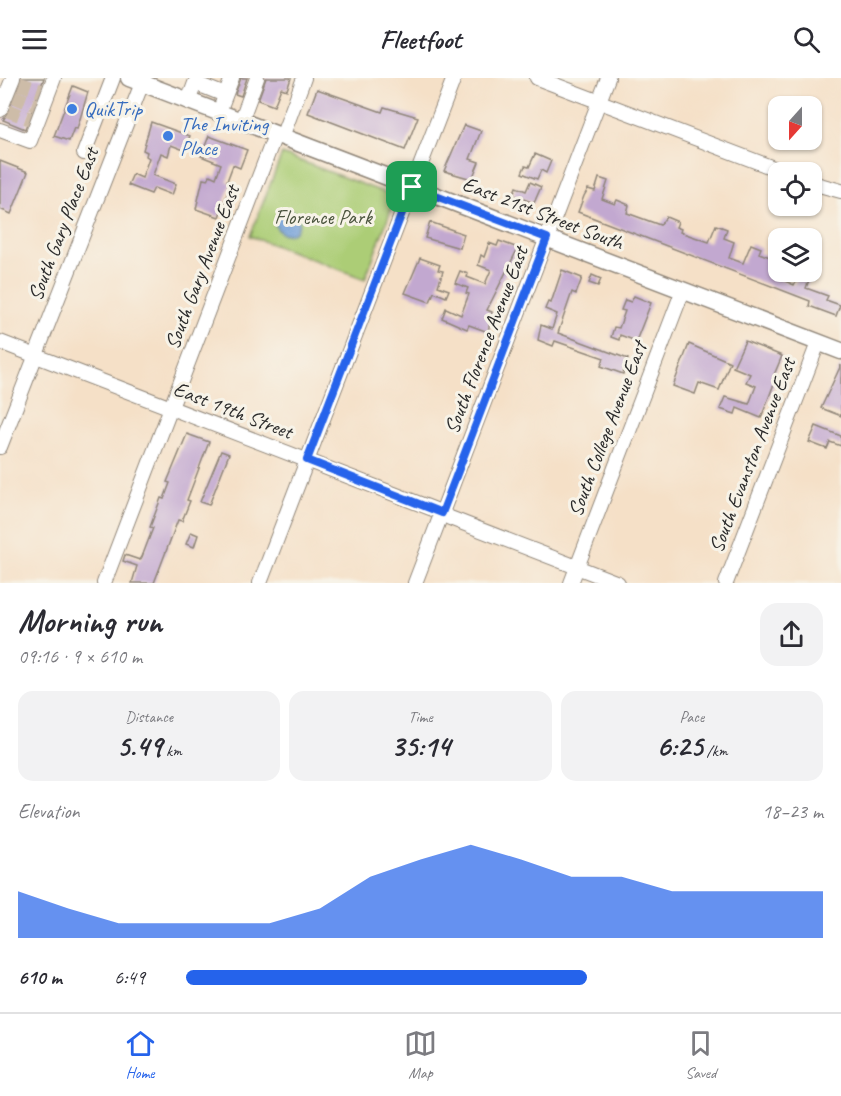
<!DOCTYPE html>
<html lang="en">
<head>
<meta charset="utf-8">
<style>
	:root { --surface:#fff; --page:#f2f2f3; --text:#2b2b33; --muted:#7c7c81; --line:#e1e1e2; --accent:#2563eb }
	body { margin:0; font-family:Caveat,sans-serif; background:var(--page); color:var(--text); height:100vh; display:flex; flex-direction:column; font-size:22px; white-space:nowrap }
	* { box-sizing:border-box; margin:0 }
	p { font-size:20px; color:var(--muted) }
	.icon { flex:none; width:33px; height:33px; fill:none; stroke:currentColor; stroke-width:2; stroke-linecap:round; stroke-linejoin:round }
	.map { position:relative; height:505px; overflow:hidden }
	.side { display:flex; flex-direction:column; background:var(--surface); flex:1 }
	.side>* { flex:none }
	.needle { width:39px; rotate:201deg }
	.buttons { position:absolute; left:768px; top:18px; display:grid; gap:12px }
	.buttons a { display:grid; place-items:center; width:54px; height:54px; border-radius:12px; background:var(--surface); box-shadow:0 2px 4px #0004; font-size:30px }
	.pin { position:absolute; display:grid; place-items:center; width:51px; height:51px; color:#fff; margin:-26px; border-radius:12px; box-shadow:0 3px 9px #0006 }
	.round { display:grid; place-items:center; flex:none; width:63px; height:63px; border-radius:18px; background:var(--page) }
	.summary { display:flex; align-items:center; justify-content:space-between; height:102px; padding:0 18px }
	h1 { font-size:33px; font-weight:600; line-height:45px }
	.metrics { display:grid; grid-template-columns:repeat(3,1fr); gap:9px; height:102px; padding:6px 18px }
	.metrics div { display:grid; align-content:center; border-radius:15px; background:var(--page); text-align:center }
	.metrics b { font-size:30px; font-weight:600 }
	.metrics small { font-size:16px; font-weight:400 }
	.metrics p { font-size:16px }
	.chart { height:168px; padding:12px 18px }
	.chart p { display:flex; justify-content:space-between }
	.chart svg { width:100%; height:108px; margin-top:6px; fill:var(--accent); opacity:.7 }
	ul { padding:0 18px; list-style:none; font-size:20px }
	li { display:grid; grid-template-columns:96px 72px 1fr; align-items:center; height:45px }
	li i { height:15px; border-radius:8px; background:var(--accent) }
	header { display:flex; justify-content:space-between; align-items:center; height:78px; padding:0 18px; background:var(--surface); font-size:27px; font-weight:600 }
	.menu { display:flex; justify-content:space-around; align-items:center; height:84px; border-top:2px solid var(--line); background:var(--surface); font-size:16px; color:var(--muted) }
	.menu a { display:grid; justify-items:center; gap:3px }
	.menu .selected { color:var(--accent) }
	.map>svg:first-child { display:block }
	.green { fill:#accd76; stroke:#6c7c50; stroke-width:1.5 }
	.water { fill:#6e9dd7; stroke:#4c6481; stroke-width:1.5 }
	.building { fill:#c2a8d0 }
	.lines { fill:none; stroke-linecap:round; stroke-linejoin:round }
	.minor-tunnel { stroke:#cdbca8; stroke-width:14; stroke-dasharray:14 7; stroke-linecap:butt }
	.minor-casing { stroke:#908679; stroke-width:16 }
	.major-casing { stroke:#908679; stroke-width:19 }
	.minor { stroke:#fff; stroke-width:14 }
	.major { stroke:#fff; stroke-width:16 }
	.route-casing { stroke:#fff; stroke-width:12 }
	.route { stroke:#2563eb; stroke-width:8 }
	.shop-dot { fill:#3f7fe0; stroke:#f7f3e8; stroke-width:2 }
	.labels { text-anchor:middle; stroke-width:6; stroke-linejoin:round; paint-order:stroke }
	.shop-label { font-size:21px; fill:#366cbe; stroke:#f7f3e8; text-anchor:start }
	.street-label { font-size:21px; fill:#2b2b2b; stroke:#f7f3e8 }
	.park-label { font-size:21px; fill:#4b543e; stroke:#f7f3e8 }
</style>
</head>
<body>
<header><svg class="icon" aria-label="menu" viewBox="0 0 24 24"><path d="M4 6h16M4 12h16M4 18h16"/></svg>Fleetfoot<svg class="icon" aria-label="search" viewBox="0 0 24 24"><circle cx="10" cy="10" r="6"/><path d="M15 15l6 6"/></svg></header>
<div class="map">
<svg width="841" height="505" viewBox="0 0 841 505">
	<rect width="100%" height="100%" fill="#f7f3e8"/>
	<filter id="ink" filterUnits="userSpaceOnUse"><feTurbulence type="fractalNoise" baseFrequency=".0167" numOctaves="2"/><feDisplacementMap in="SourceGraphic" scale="12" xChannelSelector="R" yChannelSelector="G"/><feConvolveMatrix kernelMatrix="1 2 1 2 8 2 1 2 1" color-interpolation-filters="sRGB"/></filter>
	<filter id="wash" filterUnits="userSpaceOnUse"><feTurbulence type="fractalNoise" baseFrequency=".008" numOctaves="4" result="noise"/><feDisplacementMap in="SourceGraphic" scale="24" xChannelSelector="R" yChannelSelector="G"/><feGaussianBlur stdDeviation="1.35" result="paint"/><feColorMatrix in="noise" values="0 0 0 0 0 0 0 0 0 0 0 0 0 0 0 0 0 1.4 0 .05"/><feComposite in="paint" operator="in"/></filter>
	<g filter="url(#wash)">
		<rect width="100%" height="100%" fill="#f5e0c7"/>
		<path class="green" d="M282 76 396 119 365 201 250 158Z"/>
		<circle class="water" cx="287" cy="144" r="12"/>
		<g id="blocks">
			<g class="building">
				<path d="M22 0H44L25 51 3 42 8 35Z"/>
				<path d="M241 0H247L241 18 235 16Z"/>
				<path d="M266 0H291L287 12 281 10 274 28 258 22Z"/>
				<path d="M73 8 88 14 77 51 74 50 69 63 54 58Z"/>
				<path d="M317 11 382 34 384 29 418 39 405 72 308 35Z"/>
				<path d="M151 44 190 58 184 72 171 67 168 78 161 75 153 97 176 106 172 117 154 110 151 116 128 107 133 96 142 100 149 80 146 78 147 74 143 72Z"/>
				<path d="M464 47 481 53 470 81 479 84 472 101 444 93Z"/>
				<path d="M209 58 247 72 240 90 233 87 227 103 231 105 219 139 196 131 203 101 208 102 210 97 216 100 221 86 201 78Z"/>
				<path d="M535 76 551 83 546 95 541 92 537 101 522 95 525 88 529 89Z"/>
				<path d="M0 83 28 94 11 136 0 131Z"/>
				<path d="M599 100 608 103 602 121 615 126 617 122 629 127 627 135 660 147 666 139 678 144 676 149 681 151 680 154 709 164 716 147 727 151 724 160 734 164 729 180 743 185 751 166 761 170 759 175 778 182 781 194 778 200 794 207 801 194 811 197 806 210 828 218 826 222 840 227 836 238 809 228 810 223 779 211 578 134 584 118 588 111 595 113Z"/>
				<path d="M530 104 541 109 534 125 513 117 516 109 526 113Z"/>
				<path d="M430 144 464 156 460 170 425 160Z"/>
				<path d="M499 163 518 170 487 232 492 234 488 254 469 247 467 251 442 240 446 230 461 237 469 216 466 215 468 210 455 205 460 193 468 196 467 199 485 206 491 192 478 187 481 177 484 179 489 165 497 168Z"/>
				<path d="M420 180 440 187 438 192 443 193 438 208 449 212 446 219 434 214 430 224 405 215Z"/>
				<path d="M562 192 582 200 576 216 572 214 558 255 628 281 623 296 601 288 604 280 555 263 553 268 538 262 541 247 552 251 557 236 545 231 548 224 551 225Z"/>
				<path d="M592 197 601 201 598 208 589 205Z"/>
				<path d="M634 218 651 225 636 263 620 257 619 262 611 259 614 249 619 250 625 233 621 232 625 222 631 224Z"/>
				<path d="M745 263 782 278 774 297 777 298 761 340 737 330 735 336 720 331 725 319 749 326 756 308 746 304 750 296 733 289Z"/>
				<path d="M689 266 730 284 719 312 699 305 695 316 673 308Z"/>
				<path d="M841 287V338L821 330Z"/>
				<path d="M816 348 841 358V368L830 364 827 371 809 364Z"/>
				<path d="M187 356 209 364 187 422 190 423 182 443 178 442 154 505H132L137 488 123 483 125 477 140 482 142 479 153 450 150 449 161 420 164 421 170 405 167 404Z"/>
				<path d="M221 373 229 376 209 427 200 424Z"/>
				<path d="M191 454 198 457 194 469 186 466Z"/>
			</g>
		</g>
	</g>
	<g filter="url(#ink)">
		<use href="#blocks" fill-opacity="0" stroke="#908679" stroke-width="1.5"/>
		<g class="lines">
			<g class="minor-tunnel">
				<path d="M17 5 41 13"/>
				<path d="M12 18 36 27"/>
				<path d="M6 32 31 41"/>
			</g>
			<g class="minor-casing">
				<g id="minor">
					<path d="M537 0 784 94"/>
					<path d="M188 24 195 5 225 17"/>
					<path d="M222 26 232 0"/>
					<path d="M0 32 13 0"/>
					<path d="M241 43 257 0"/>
					<path d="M0 52 30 63 54 0"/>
					<path d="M282 59 304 0"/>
					<path d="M84 75 113 0"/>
					<path d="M812 105 841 113"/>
					<path d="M0 264 433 431 450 440 618 505"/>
					<path d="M0 369 144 0"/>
					<path d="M104 505 275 57"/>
					<path d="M260 505 454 0"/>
					<path d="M415 505 608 0"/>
					<path d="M571 505 683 212"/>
					<path d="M726 505 818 265"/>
				</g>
			</g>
			<g class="major-casing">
				<path id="major" d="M129 0 841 273"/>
			</g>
			<use href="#minor" class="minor"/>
			<use href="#major" class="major"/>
		</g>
	</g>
	<g class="lines" filter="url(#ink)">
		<g class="route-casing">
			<path id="route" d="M412 109 547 160 442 435 307 382Z"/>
		</g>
		<use href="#route" class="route"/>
	</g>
	<g class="shop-dot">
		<circle cx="72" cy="31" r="6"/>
		<circle cx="168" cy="58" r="6"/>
	</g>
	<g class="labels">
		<g class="shop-label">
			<text x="84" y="38">QuikTrip</text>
			<text x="180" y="53">The Inviting<tspan x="180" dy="24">Place</tspan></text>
		</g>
		<g class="street-label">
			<text transform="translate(543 135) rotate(21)" y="7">East 21st Street South</text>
			<text transform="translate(63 146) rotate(-69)" y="7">South Gary Place East</text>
			<text transform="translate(202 189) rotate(-69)" y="7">South Gary Avenue East</text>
			<text transform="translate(486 262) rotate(-69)" y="7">South Florence Avenue East</text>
			<text transform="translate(233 332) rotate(21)" y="7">East 19th Street</text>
			<text transform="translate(607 351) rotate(-69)" y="7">South College Avenue East</text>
			<text transform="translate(752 377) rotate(-69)" y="7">South Evanston Avenue East</text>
		</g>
		<g class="park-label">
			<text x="323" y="146">Florence Park</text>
		</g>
	</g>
</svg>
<div class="buttons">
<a><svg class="needle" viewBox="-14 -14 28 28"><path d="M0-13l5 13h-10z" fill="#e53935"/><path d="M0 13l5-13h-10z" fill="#7c7c81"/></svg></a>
<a><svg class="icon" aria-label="locate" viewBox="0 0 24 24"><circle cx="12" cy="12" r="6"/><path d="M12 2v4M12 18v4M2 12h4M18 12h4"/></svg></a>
<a><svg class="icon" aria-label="layers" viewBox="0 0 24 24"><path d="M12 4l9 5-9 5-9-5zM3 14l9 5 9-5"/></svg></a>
</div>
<div class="pin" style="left:412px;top:109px;background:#1e9e55"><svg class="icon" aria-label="arrive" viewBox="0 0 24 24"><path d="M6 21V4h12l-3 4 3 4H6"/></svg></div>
</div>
<section class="side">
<div class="summary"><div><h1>Morning run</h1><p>09:16 · 9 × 610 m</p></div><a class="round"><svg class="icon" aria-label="share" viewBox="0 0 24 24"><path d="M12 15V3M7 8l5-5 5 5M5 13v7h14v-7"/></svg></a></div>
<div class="metrics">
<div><p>Distance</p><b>5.49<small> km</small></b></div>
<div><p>Time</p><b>35:14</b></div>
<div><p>Pace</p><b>6:25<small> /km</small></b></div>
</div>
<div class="chart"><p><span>Elevation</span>18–23 m</p>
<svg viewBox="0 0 160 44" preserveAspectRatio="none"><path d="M0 44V25L10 32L20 38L30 38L40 38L50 38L60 32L70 19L80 12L90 6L100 12L110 19L120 19L130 25L140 25L150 25L160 25V44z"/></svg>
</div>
<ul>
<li><b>610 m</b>6:49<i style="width:63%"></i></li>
</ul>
</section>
<nav class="menu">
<a class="selected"><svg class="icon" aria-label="home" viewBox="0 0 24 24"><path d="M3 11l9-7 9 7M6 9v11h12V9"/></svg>Home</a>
<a><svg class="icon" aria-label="map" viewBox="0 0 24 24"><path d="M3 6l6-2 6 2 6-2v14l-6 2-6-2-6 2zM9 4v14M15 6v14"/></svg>Map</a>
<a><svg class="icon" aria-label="saved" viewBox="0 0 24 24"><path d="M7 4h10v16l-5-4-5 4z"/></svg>Saved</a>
</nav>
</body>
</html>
